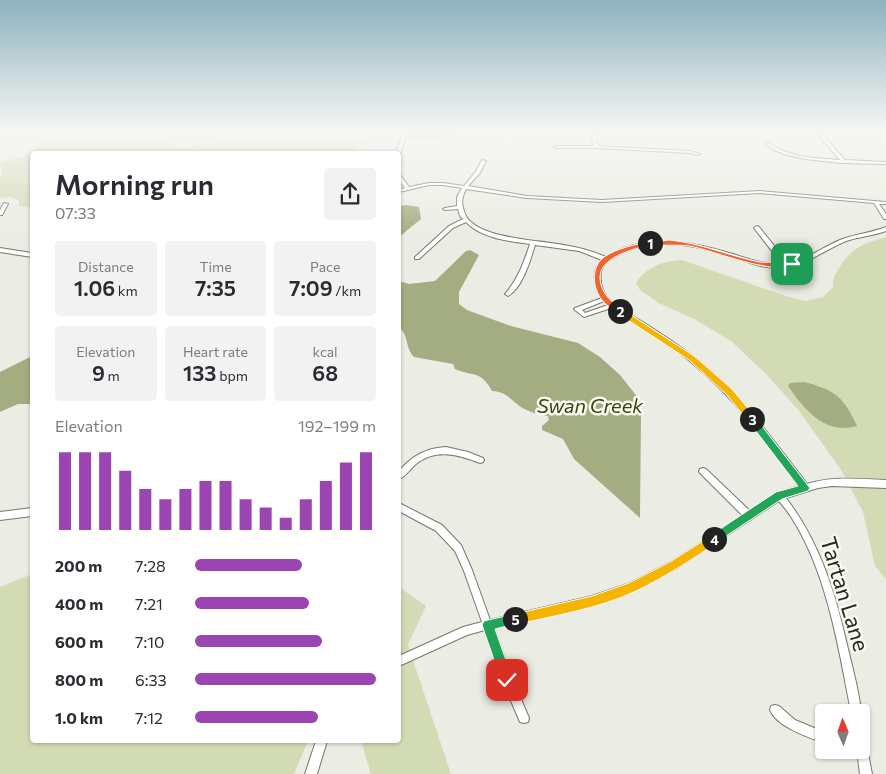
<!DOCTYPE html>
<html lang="en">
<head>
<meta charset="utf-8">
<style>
	:root { --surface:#fff; --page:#f2f2f3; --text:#2b2b33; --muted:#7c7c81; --accent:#9b45b2 }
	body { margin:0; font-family:Commissioner,sans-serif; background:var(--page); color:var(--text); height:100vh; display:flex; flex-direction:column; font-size:19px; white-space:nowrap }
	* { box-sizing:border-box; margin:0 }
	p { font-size:16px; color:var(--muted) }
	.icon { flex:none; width:28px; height:28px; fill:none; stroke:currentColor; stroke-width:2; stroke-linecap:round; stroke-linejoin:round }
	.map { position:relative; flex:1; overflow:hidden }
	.details { position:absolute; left:30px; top:151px; width:371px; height:592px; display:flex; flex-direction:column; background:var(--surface); border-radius:5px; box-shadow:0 1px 4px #0004 }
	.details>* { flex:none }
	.needle { width:32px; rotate:358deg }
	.tools { position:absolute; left:815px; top:704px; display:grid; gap:10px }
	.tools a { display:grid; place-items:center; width:55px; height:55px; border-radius:5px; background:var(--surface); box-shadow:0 1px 4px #0004; font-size:25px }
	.pin { position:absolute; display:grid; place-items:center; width:42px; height:42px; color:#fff; margin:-21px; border-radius:10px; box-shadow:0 2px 8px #0006 }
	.km { position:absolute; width:25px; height:25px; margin:-12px; border-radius:50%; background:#222; color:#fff; font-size:14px; line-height:25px; text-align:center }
	.round { display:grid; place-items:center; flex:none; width:52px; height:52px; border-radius:5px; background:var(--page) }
	.summary { display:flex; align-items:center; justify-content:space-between; height:85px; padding:0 25px }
	h1 { font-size:28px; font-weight:600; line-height:38px }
	.stats { display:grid; grid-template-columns:repeat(3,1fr); gap:8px; height:85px; padding:5px 25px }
	.stats div { display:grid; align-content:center; border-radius:5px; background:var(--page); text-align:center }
	.stats b { font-size:21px; font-weight:600 }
	.stats small { font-size:14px; font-weight:400 }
	.stats p { font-size:14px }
	.chart { height:140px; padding:10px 25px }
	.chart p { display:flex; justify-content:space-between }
	.chart svg { width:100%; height:90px; margin-top:5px; stroke:var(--accent); stroke-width:6 }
	ul { padding:0 25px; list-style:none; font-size:16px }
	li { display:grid; grid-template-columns:80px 60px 1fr; align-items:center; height:38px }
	li i { height:12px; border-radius:6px; background:var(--accent) }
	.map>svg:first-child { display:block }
	.green { fill:#d3dbb5 }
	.water { fill:#a4ad81 }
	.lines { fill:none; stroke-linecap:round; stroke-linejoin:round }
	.minor-casing { stroke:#75776f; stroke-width:2 }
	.minor { fill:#fff; fill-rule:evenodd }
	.split-1 { fill:#f0652b; stroke:#fff }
	.split-2 { fill:#f0652b; stroke:#fff }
	.split-3 { fill:#f5b400; stroke:#fff }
	.split-4 { fill:#22a559; stroke:#fff }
	.split-5 { fill:#f5b400; stroke:#fff }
	.split-6 { fill:#22a559; stroke:#fff }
	.labels { text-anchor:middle; stroke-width:5; stroke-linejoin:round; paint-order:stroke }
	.water-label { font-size:20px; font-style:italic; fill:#3b430f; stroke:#f8faf1 }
	.near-street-label { font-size:22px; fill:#272824; stroke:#f8faf1 }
</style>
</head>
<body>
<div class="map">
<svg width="886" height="774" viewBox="0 0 886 774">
	<rect width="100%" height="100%" fill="#ebede4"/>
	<g class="green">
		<path d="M58 130H141C149 140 168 143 180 147L343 130H383L374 144 360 145 353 154H32V208L19 206V200L10 197 0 198V177L2 175 0 162 26 156Z"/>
		<path d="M642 130H743L738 131 735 138 711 140 639 133Z"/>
		<path d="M886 237V579L875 566 863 512 841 470 800 412 768 376 731 341 696 320 659 303 640 290 636 283C646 267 663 261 682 260L786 296 806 301 823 297 833 287C832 277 836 273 841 265 853 247 865 243 886 237Z"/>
		<path d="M32 574V741H308L294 774H0V587Z"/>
		<path d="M399 587 426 606 408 645 451 774H371L361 741H399Z"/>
	</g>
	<g class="water">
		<path d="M406 205 419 207 421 219 399 237V206Z"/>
		<path d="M470 250 479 255 459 292V304L467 310 511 326 578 343 600 357 620 375 639 399 641 414 640 518 574 459 563 439 542 430V426L549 420 548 416C542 415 535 414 529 411 512 405 511 392 492 391 480 369 472 377 455 369L453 364 414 357C405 348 409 335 399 327V281L409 284 435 281 466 251Z"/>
		<path d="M32 356V404H18L0 412V372Z"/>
		<path d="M804 382C836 390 844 398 857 426 824 435 805 410 788 386L790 383Z"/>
	</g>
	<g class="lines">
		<g class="minor-casing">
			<g id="minor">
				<path d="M183 130H216L214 131H185Z"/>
				<path d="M404 130H408L406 135H437L458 130H465L437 137H406L400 154 399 155V154H396Z"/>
				<path d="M595 130H599L596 139 598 146 690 151 700 154 698 155 690 153 596 148H556L554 147 556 146H594L592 139Z"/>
				<path d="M814 130H818L845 160 886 162V164L841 163 805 159 787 155 774 150 765 143 768 142C789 158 815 158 840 160Z"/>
				<path d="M482 160 486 161 480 173 468 186 527 196 602 200 760 191 886 202V204H879L886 214V219H884L874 203 760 193 602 202 527 198 466 189C462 197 461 202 464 211 470 234 515 238 535 241 545 242 558 244 569 246 582 248 594 252 606 257 646 233 691 241 733 254 749 259 765 265 782 264L754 228 757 226 759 227 788 263H789C808 259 823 247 840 240 855 234 871 233 886 227V231L883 232C871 236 858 237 846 241 824 250 806 266 780 268 763 269 746 261 729 256 694 245 657 237 622 253 613 257 603 262 601 272 599 284 604 295 612 303 620 310 632 316 641 321 659 332 677 344 694 357 739 393 773 439 807 484 833 476 859 479 886 480V488L832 486 818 488 786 498C820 542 836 595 848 649 853 670 859 691 861 712H851C839 649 827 574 793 520 789 513 784 507 779 501L677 568 635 590 592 606 494 628 512 678 529 718 528 722 524 723 520 722 502 680 485 630 467 635 399 666V656L463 627 482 622 464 571 455 551 436 531 399 511V503L442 525 461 545 472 570 490 620 592 596 630 583 671 562 743 516 700 473 699 471 700 469 703 468 706 469 750 511 777 493 799 486C767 442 734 397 691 362 666 341 638 326 611 308L584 317 575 310 574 309 575 308 602 298C594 285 591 271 602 260L579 251 535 245C530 261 523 287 508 296L505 294C518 279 524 262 530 244 508 241 481 238 466 222L453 228 419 259H415V257L449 226 463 219 460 216 458 209 445 210 443 209 445 208 457 206V197L462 188 443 185H429L399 192V190L405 188 399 180V176H401L409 187 429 183H443L464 186 476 171ZM604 301 608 305 585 313 582 310Z"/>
				<path d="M4 203 8 204 2 215H0V210Z"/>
				<path d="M0 248 32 253V257L0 252Z"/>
				<path d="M446 447 468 452 483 458 484 460 483 462 480 463C459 455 436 448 416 464 410 469 405 477 399 479V471C412 456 426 448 446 447Z"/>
				<path d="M32 508V516L0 520V512Z"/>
				<path d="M775 705 779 706 795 720 824 732V743C808 737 777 727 770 710L771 706Z"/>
				<path d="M861 738 865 739 866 743 872 774H860L857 750H861Z"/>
				<path d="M316 741H327L317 774H305Z"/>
			</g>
		</g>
		<use href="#minor" class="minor"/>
	</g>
	<linearGradient id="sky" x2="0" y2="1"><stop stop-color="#8db1bf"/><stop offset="0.55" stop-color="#f6f7f3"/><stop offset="1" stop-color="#f6f7f3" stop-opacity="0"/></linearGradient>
	<rect width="886" height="238" fill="url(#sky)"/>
	<path class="split-1" d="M669 240C701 243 729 256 760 262 769 263 789 261 795 264 775 277 713 250 689 246 678 244 654 247 647 243Z"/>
	<path class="split-2" d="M650 241 653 243 652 244C628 251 584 260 606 295 610 301 618 305 623 311L617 313C612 309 606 305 602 300 592 287 591 267 604 257 617 248 635 245 650 241Z"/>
	<path class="split-3" d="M617 309H622L694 356 732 389 755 417V422H749L726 394 689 360 617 313Z"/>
	<path class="split-4" d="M752 416 755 417 810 488 808 491 782 499 714 544 711 542V535L776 492 798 486 749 422 748 419Z"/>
	<path class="split-5" d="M714 534 718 535V542C691 560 665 577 636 591 598 609 555 615 515 625L511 623 509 619 511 615 515 614 592 596 629 583 670 562Z"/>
	<path class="split-6" d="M515 614 519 615 520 619 519 623 495 629 513 680 511 684 507 686 503 684 501 680 482 625 484 621 488 620Z"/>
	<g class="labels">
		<g class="water-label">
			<text x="590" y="413">Swan Creek</text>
		</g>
		<g class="near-street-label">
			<text transform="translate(845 594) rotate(73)" y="8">Tartan Lane</text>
		</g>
	</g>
</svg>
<div class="tools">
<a><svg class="needle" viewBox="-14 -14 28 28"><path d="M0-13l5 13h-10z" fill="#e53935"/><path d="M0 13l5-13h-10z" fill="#7c7c81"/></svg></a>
</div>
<div class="pin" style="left:792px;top:264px;background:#1e9e55"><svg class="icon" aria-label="arrive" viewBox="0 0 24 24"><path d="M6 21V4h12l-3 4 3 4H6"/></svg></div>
<div class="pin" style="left:507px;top:680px;background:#d93025"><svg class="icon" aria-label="check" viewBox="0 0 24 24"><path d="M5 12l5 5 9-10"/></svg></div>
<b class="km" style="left:650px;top:243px">1</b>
<b class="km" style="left:620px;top:311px">2</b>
<b class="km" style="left:752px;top:419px">3</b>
<b class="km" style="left:714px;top:539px">4</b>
<b class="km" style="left:515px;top:619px">5</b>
<section class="details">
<div class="summary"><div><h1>Morning run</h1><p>07:33</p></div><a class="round"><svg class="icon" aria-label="share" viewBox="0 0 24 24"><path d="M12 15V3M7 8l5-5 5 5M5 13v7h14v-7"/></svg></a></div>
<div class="stats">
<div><p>Distance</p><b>1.06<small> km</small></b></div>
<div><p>Time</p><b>7:35</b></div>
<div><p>Pace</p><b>7:09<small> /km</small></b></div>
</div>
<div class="stats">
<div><p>Elevation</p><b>9<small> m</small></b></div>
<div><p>Heart rate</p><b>133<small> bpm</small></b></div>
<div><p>kcal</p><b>68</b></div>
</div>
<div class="chart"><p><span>Elevation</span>192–199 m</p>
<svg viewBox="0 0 160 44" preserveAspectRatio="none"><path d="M5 44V6M15 44V6M25 44V6M35 44V15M45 44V24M55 44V29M65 44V24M75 44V20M85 44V20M95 44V29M105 44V33M115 44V38M125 44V29M135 44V20M145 44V11M155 44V6"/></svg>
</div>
<ul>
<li><b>200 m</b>7:28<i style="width:59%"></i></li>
<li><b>400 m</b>7:21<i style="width:63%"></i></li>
<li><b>600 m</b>7:10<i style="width:70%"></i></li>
<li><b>800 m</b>6:33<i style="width:100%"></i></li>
<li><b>1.0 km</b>7:12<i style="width:68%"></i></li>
</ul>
</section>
</div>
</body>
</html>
